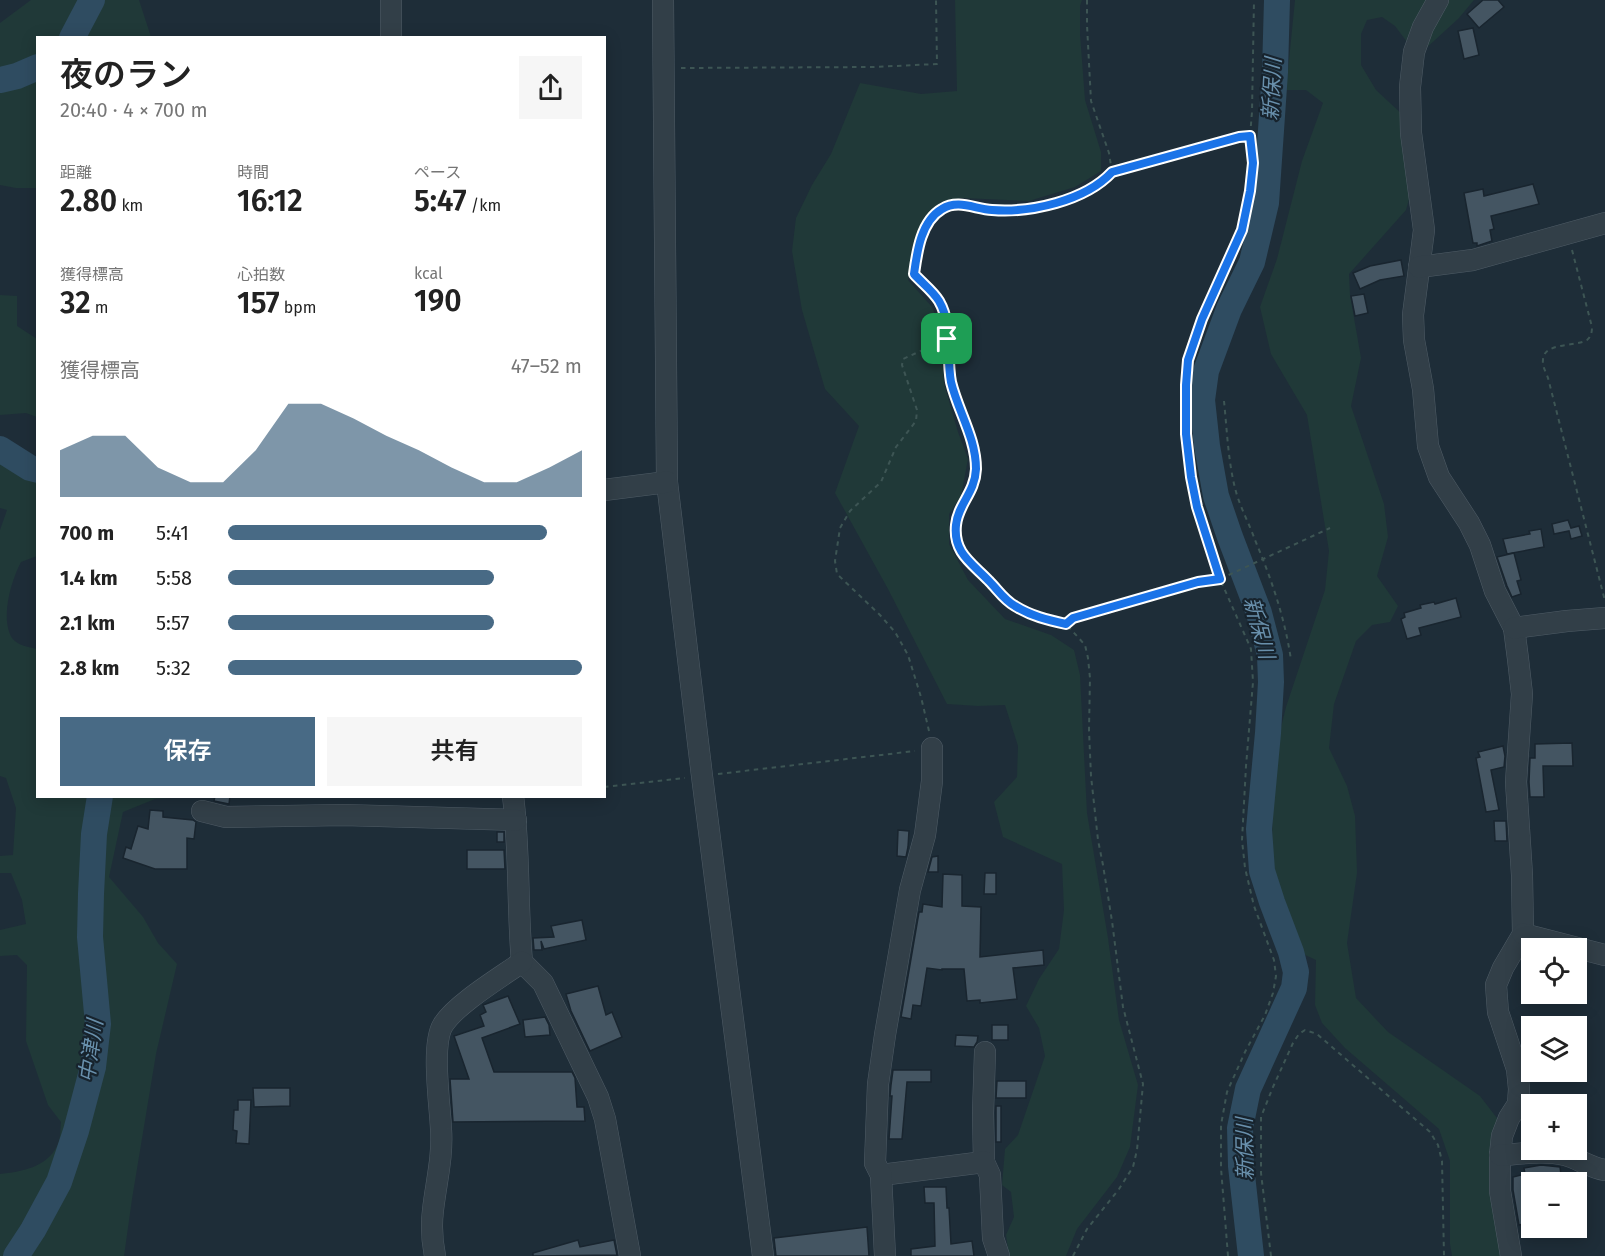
<!DOCTYPE html>
<html lang="ja">
<head>
<meta charset="utf-8">
<style>
	:root { --surface:#fff; --page:#f6f6f6; --text:#222; --muted:#767676; --accent:#486a85 }
	body { margin:0; font-family:"Fira Sans","Noto Sans JP",sans-serif; background:var(--page); color:var(--text); height:100vh; display:flex; flex-direction:column; font-size:22px; white-space:nowrap }
	* { box-sizing:border-box; margin:0 }
	p { font-size:20px; color:var(--muted) }
	.icon { flex:none; width:33px; height:33px; fill:none; stroke:currentColor; stroke-width:2; stroke-linecap:round; stroke-linejoin:round }
	.map { position:relative; flex:1; overflow:hidden }
	.details { position:absolute; left:36px; top:36px; width:570px; height:762px; display:flex; flex-direction:column; background:var(--surface); border-radius:0px; box-shadow:0 3px 15px #0003 }
	.details>* { flex:none }
	.controls { position:absolute; left:1521px; top:938px; display:grid; gap:12px }
	.controls a { display:grid; place-items:center; width:66px; height:66px; border-radius:0px; background:var(--surface); box-shadow:0 3px 15px #0003; font-size:30px }
	.pin { position:absolute; display:grid; place-items:center; width:51px; height:51px; color:#fff; margin:-26px; border-radius:12px; box-shadow:0 3px 9px #0006 }
	.round { display:grid; place-items:center; flex:none; width:63px; height:63px; border-radius:0px; background:var(--page) }
	.overview { display:flex; align-items:center; justify-content:space-between; height:102px; padding:0 24px }
	h1 { font-size:33px; font-weight:600; line-height:45px }
	.stats { display:grid; grid-template-columns:repeat(3,1fr); gap:9px; height:102px; padding:6px 24px }
	.stats div { display:grid; align-content:center }
	.stats b { font-size:30px; font-weight:600 }
	.stats small { font-size:16px; font-weight:400 }
	.stats p { font-size:16px }
	.chart { height:168px; padding:12px 24px }
	.chart p { display:flex; justify-content:space-between }
	.chart svg { width:100%; height:108px; margin-top:6px; fill:var(--accent); opacity:.7 }
	.button { display:flex; gap:12px; margin-top:auto; padding:12px 24px }
	.button a { flex:1; height:69px; border-radius:0px; background:var(--accent); color:#fff; font-size:24px; font-weight:600; line-height:69px; text-align:center }
	.button a+a { background:var(--page); color:var(--text) }
	ul { padding:0 24px; list-style:none; font-size:20px }
	li { display:grid; grid-template-columns:96px 72px 1fr; align-items:center; height:45px }
	li i { height:15px; border-radius:8px; background:var(--accent) }
	.map>svg:first-child { display:block }
	.green { fill:#203938 }
	.lines { fill:none; stroke-linecap:round; stroke-linejoin:round }
	.river { stroke:#2f4c61; stroke-width:26 }
	.building { fill:#445562; stroke:#19252f; stroke-width:1.5 }
	.minor-casing { stroke:#4f5c66; stroke-width:22 }
	.path { stroke:#3d5554; stroke-width:2; stroke-dasharray:4.5 4.5; stroke-linecap:butt }
	.minor { stroke:#323f48; stroke-width:21 }
	.route-casing { stroke:#fff; stroke-width:12 }
	.route { stroke:#1a73e8; stroke-width:8 }
	.labels { text-anchor:middle; stroke-width:4.5; stroke-linejoin:round; paint-order:stroke }
	.water-label { font-size:21px; font-style:italic; fill:#6990ac; stroke:#17232d }
</style>
</head>
<body>
<div class="map">
<svg width="1605" height="1256" viewBox="0 0 1605 1256">
	<rect width="100%" height="100%" fill="#1e2d38"/>
	<g class="green">
		<path d="M31 0H139L151 37 38 38 37 188H16L0 185V23Z"/>
		<path d="M955 0H1082L1080 6V34L1085 100 1101 152V171L1075 187 1029 201 962 198 942 202 925 216 908 280 932 307 940 326 944 384 958 432 968 459 961 496 949 514V544L968 580 1005 619 1051 635 1074 650 1080 675 1087 813 1108 938 1119 1020 1138 1085 1130 1147 1117 1177 1077 1229 1066 1256H1009L1006 1235 1014 1217 1011 1192 1002 1185 1005 1149 1018 1135 1045 1056 1039 1028 1026 1006 1039 979 1059 949 1064 910 1062 864 1003 837 994 802 1017 777 1018 746 1005 705 978 706 947 704 888 589 835 493 859 426 825 389 802 310 792 251 796 218 812 185 831 154 860 83 921 94 957 91Z"/>
		<path d="M1295 0H1474L1459 18 1422 52 1407 42 1395 26 1382 17 1367 20 1361 34V65L1376 90 1404 116 1411 192 1406 210 1349 274 1350 295 1361 358 1351 406 1384 504 1388 537 1377 576 1398 606 1390 622 1372 625 1356 641 1334 704 1329 748 1347 786 1355 816 1357 873 1347 943 1356 998 1388 1032 1480 1096 1500 1122 1502 1256H1452L1450 1244V1161L1439 1129 1345 1048 1322 1023 1315 1005 1316 960 1301 953 1281 900 1272 860 1273 761 1286 707 1325 590 1329 551 1307 415 1271 354 1260 307 1277 259 1302 161 1323 103 1306 90H1286Z"/>
		<path d="M0 295 17 296V326L37 339V417L26 413 0 415Z"/>
		<path d="M0 456 37 475V556L21 562C11 581 0 618 12 638 18 646 29 647 37 649L38 796 186 797 155 799 123 812 109 877 143 917 158 943 177 964 156 1054 132 1199 124 1256H0V1174C21 1172 47 1167 57 1146 61 1139 60 1130 61 1122L48 1105 26 1041 27 965 17 955 0 956V930L26 924 22 900 11 873H0V856L13 855 16 808 6 778 0 776V530L7 510 0 508Z"/>
	</g>
	<g class="lines">
		<g class="river">
			<path d="M72 38 92 0"/>
			<path d="M0 80 17 76 38 67"/>
			<path d="M0 449 30 468 38 470"/>
			<path d="M16 1256 33 1230 59 1182 76 1131 93 1067 98 1024 90 937 91 894 94 834 100 796"/>
			<path d="M1251 1256 1241 1166 1240 1128 1248 1089 1294 988 1296 972 1291 952 1272 902 1262 871 1259 829 1268 733 1271 682 1270 655 1259 613 1230 537 1216 496 1207 446 1202 400 1206 371 1229 309 1252 262 1266 203 1275 72 1277 0"/>
		</g>
	</g>
	<g class="building">
		<path d="M1483 0H1498L1504 7 1479 28 1467 14Z"/>
		<path d="M1473 28 1479 55 1464 59 1458 31Z"/>
		<path d="M1533 184 1539 204 1491 216 1494 229 1490 230 1492 241 1477 246V243H1473L1464 193 1483 189 1484 196Z"/>
		<path d="M1401 260 1404 276 1380 280 1360 289 1353 273 1370 266Z"/>
		<path d="M1364 294 1368 313 1355 316 1351 296Z"/>
		<path d="M1568 520 1571 528 1579 526 1582 536 1571 539 1569 531 1554 534 1552 524Z"/>
		<path d="M1541 529 1544 547 1507 554 1503 539 1530 534 1529 531Z"/>
		<path d="M1514 553 1521 580 1517 581 1521 594 1512 597 1507 586 1497 557Z"/>
		<path d="M1456 598 1461 617 1419 628 1421 635 1407 639 1401 619 1405 617 1404 613 1421 608 1420 605 1434 602 1435 604Z"/>
		<path d="M1572 743 1573 766H1543L1544 797H1530L1529 782 1530 758H1535V744Z"/>
		<path d="M1503 746 1505 756 1504 767 1491 770 1499 810 1486 812 1476 758 1480 757 1478 752Z"/>
		<path d="M215 796H230L229 804 214 801Z"/>
		<path d="M150 810 163 811V817L193 820 196 822 194 839 187 838V869H155L123 858 126 847 131 849 138 826 148 829Z"/>
		<path d="M1494 821H1506L1507 841H1495Z"/>
		<path d="M898 830 909 831 908 847 906 857 897 856Z"/>
		<rect x="497" y="832" width="7" height="10"/>
		<path d="M467 850H504L505 869H467Z"/>
		<path d="M938 856V872H928L932 857Z"/>
		<path d="M985 873H996V894H984Z"/>
		<path d="M943 874 962 875V906L981 907 980 957 1043 950 1044 965 1013 968 1017 999 980 1003V1000L967 1001 964 969H942V970L927 968 921 1006 913 1005 911 1019 901 1017 919 912H922L923 904 942 907Z"/>
		<path d="M582 920 586 940 544 949 541 941 542 950H534L533 938 554 937 551 926Z"/>
		<path d="M598 986 606 1015 612 1012 622 1037 590 1051 571 1011 566 994Z"/>
		<path d="M508 996 520 1024 482 1038 494 1072H572L575 1078 577 1107H584L585 1121 453 1122 450 1079H469L454 1036 484 1026 480 1015 486 1012 483 1005Z"/>
		<path d="M545 1017 549 1025 550 1035 525 1037 523 1020Z"/>
		<rect x="992" y="1025" width="16" height="15"/>
		<path d="M956 1035 978 1036 977 1042 974 1047 955 1046Z"/>
		<path d="M893 1070H931V1082H907L902 1139H889L892 1096H890L891 1085Z"/>
		<path d="M997 1081H1026V1098H996Z"/>
		<path d="M253 1088H290V1106L254 1107Z"/>
		<path d="M238 1100H251L249 1144 236 1143 237 1131 233 1130 234 1110H238Z"/>
		<rect x="996" y="1106" width="5" height="36"/>
		<path d="M1541 1165 1560 1167 1562 1182H1532V1189L1525 1190 1529 1211H1526L1528 1223 1519 1225 1513 1190V1177L1525 1174 1524 1168Z"/>
		<path d="M924 1187H946L947 1208H949L951 1244 972 1241 974 1256H911V1249L935 1246 934 1203H925Z"/>
		<path d="M867 1227 869 1256H776L774 1238Z"/>
		<path d="M578 1240 580 1247 614 1240 617 1255 533 1256V1253Z"/>
	</g>
	<g class="lines">
		<g class="minor-casing">
			<g id="minor">
				<path d="M391 0V38"/>
				<path d="M663 0 667 482 702 776 763 1256"/>
				<path d="M1438 0 1423 27 1414 52 1410 87 1411 133 1424 230 1413 315 1414 340 1423 389 1428 446 1439 477 1469 523 1480 545 1495 591 1514 628 1518 659 1522 694 1516 782 1522 875 1523 934 1503 968 1496 985 1498 1012 1517 1069 1519 1089 1518 1104 1509 1118 1502 1136 1500 1155V1191L1511 1256"/>
				<path d="M1419 267 1473 260 1605 223"/>
				<path d="M604 490 667 482"/>
				<path d="M1514 628 1567 621 1605 618"/>
				<path d="M513 796C520 851 517 907 522 962L543 983 598 1097 605 1119 630 1256"/>
				<path d="M202 811 226 817 344 815 516 820"/>
				<path d="M1523 934 1605 955"/>
				<path d="M1500 1155C1521 1154 1544 1150 1565 1155 1579 1159 1591 1168 1605 1170"/>
				<path d="M984 1162 983 1113 985 1052"/>
				<path d="M881 1175 984 1162 990 1175 993 1238 999 1256"/>
				<path d="M435 1256C432 1241 431 1226 433 1210 436 1183 443 1157 441 1129 440 1105 431 1044 443 1025 456 1004 501 977 522 962"/>
				<path d="M885 1256 881 1175 875 1163 878 1084 885 1035 910 890 925 835 932 781V748"/>
			</g>
		</g>
		<g class="path">
			<path d="M1087 0V25L1091 101 1109 153 1112 172"/>
			<path d="M681 68 873 67 937 64 936 0"/>
			<path d="M1572 250 1592 327C1592 332 1591 337 1587 340 1576 347 1543 342 1543 360 1542 366 1546 372 1548 378L1605 601"/>
			<path d="M1224 401C1227 430 1228 460 1235 488 1239 505 1249 523 1255 540 1271 578 1285 618 1291 660"/>
			<path d="M1066 624 1073 618 1198 582 1220 579 1330 528"/>
			<path d="M929 731 921 697 908 655 895 632 880 615 837 574 835 561 840 528 850 511 881 482 896 447 916 421 917 410 902 365 903 359 947 339"/>
			<path d="M718 774 915 751"/>
			<path d="M604 787 685 778"/>
			<path d="M1073 1256 1087 1229 1119 1189 1133 1167 1137 1150 1143 1084 1123 1007 1112 921 1103 865 1098 840 1091 776 1089 730 1090 678 1088 658 1085 645 1066 624C1048 620 1031 616 1015 606 1004 600 998 590 989 581 972 563 953 553 956 525 958 510 968 500 973 487 975 482 975 475 975 469 976 438 958 411 951 382 946 356 953 325 939 301 933 291 922 283 914 275 917 252 921 221 942 209 958 199 975 209 992 210 1030 213 1085 201 1112 172L1239 137 1250 136"/>
			<path d="M1228 1256 1221 1168V1125L1227 1092 1245 1052 1265 1015 1273 993 1276 976 1274 960 1254 906 1245 868 1242 840 1246 766 1253 682 1251 649 1220 579 1197 507 1191 477 1186 434V385L1188 360 1202 319 1242 230 1250 191 1253 163 1250 136 1252 112 1254 0"/>
			<path d="M1271 1256 1261 1173V1117L1273 1087 1293 1043 1299 1034 1305 1030 1317 1034 1430 1132 1438 1145 1442 1161 1444 1256"/>
		</g>
		<use href="#minor" class="minor"/>
	</g>
	<g class="lines">
		<g class="route-casing">
			<path id="route" d="M1250 136 1253 163 1250 191 1242 230 1202 319 1188 360 1186 385V434L1191 477 1197 507 1220 579 1198 582 1073 618 1066 624C1048 620 1031 616 1015 606 1004 600 998 590 989 581 972 563 953 553 956 525 958 504 975 493 976 469 976 438 958 411 951 382 946 356 953 325 939 301 933 291 922 283 914 274 917 252 921 221 942 209 958 199 975 209 992 210 1030 213 1085 201 1112 172L1239 137Z"/>
		</g>
		<use href="#route" class="route"/>
	</g>
	<g class="labels">
		<g class="water-label">
			<text transform="translate(1272 89) rotate(-87)" y="7">新保川</text>
			<text transform="translate(1259 628) rotate(75)" y="7">新保川</text>
			<text transform="translate(91 1051) rotate(-82)" y="7">中津川</text>
			<text transform="translate(1245 1149) rotate(-91)" y="7">新保川</text>
		</g>
	</g>
</svg>
<div class="controls">
<a><svg class="icon" aria-label="locate" viewBox="0 0 24 24"><circle cx="12" cy="12" r="6"/><path d="M12 2v4M12 18v4M2 12h4M18 12h4"/></svg></a>
<a><svg class="icon" aria-label="layers" viewBox="0 0 24 24"><path d="M12 4l9 5-9 5-9-5zM3 14l9 5 9-5"/></svg></a>
<a>+</a>
<a>−</a>
</div>
<div class="pin" style="left:947px;top:339px;background:#1e9e55"><svg class="icon" aria-label="arrive" viewBox="0 0 24 24"><path d="M6 21V4h12l-3 4 3 4H6"/></svg></div>
<section class="details">
<div class="overview"><div><h1>夜のラン</h1><p>20:40 · 4 × 700 m</p></div><a class="round"><svg class="icon" aria-label="share" viewBox="0 0 24 24"><path d="M12 15V3M7 8l5-5 5 5M5 13v7h14v-7"/></svg></a></div>
<div class="stats">
<div><p>距離</p><b>2.80<small> km</small></b></div>
<div><p>時間</p><b>16:12</b></div>
<div><p>ペース</p><b>5:47<small> /km</small></b></div>
</div>
<div class="stats">
<div><p>獲得標高</p><b>32<small> m</small></b></div>
<div><p>心拍数</p><b>157<small> bpm</small></b></div>
<div><p>kcal</p><b>190</b></div>
</div>
<div class="chart"><p><span>獲得標高</span>47–52 m</p>
<svg viewBox="0 0 160 44" preserveAspectRatio="none"><path d="M0 44V25L10 19L20 19L30 32L40 38L50 38L60 25L70 6L80 6L90 12L100 19L110 25L120 32L130 38L140 38L150 32L160 25V44z"/></svg>
</div>
<ul>
<li><b>700 m</b>5:41<i style="width:90%"></i></li>
<li><b>1.4 km</b>5:58<i style="width:75%"></i></li>
<li><b>2.1 km</b>5:57<i style="width:75%"></i></li>
<li><b>2.8 km</b>5:32<i style="width:100%"></i></li>
</ul>
<div class="button"><a>保存</a><a>共有</a></div>
</section>
</div>
</body>
</html>
